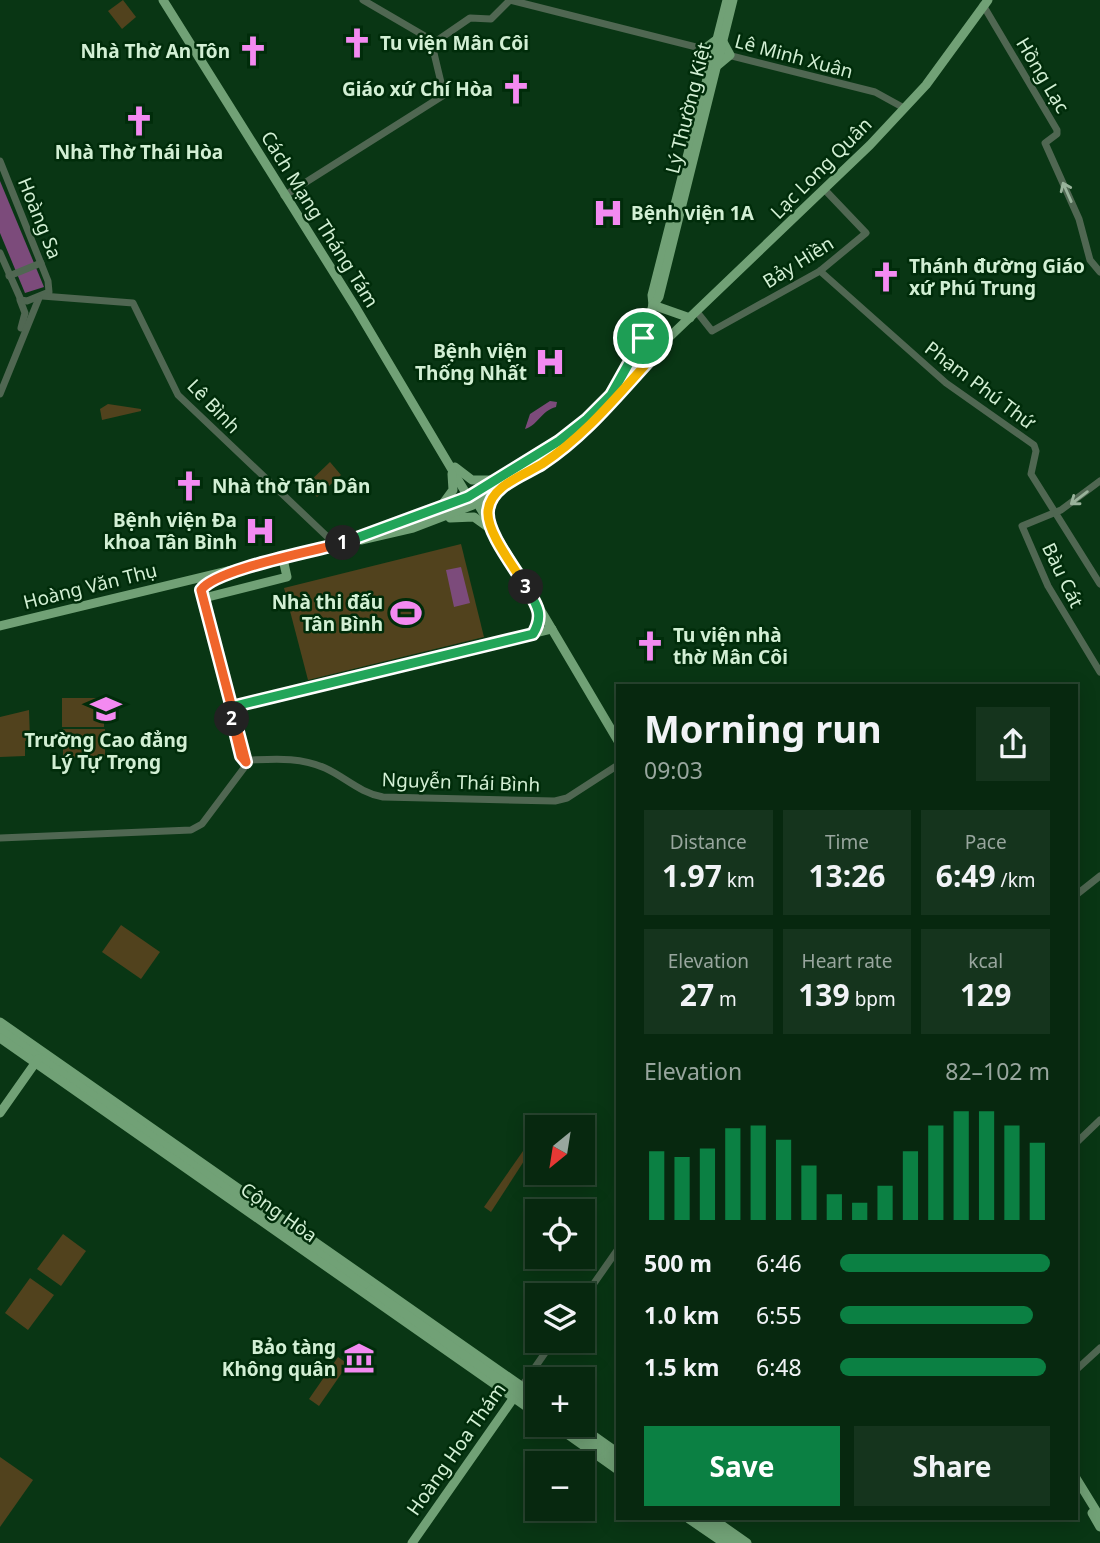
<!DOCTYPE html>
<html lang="en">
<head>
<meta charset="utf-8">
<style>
	:root { --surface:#07280f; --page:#15341d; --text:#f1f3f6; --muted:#98a69e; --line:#28442f; --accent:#0b8043 }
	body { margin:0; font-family:"Noto Sans",sans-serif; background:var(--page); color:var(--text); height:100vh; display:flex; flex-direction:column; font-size:26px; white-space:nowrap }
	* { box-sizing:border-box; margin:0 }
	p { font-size:23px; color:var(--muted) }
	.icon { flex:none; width:38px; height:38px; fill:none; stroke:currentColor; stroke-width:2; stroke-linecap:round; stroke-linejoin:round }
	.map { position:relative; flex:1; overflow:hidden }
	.drawer { position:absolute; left:616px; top:684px; width:462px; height:836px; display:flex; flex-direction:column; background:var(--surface); border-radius:0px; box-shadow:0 4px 18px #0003,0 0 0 2px var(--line) }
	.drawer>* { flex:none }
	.needle { width:46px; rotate:210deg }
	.fabs { position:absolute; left:525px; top:1115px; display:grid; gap:14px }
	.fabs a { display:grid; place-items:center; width:70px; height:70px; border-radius:0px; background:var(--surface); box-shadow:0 4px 18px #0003,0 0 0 2px var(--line); font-size:35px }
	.pin { position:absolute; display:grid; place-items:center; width:60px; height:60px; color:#fff; margin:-30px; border:4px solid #fff; border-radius:50%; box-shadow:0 2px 7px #0007 }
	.km { position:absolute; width:35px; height:35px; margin:-18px; border-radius:50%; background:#222; color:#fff; font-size:19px; line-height:35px; text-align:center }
	.round { display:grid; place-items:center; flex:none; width:74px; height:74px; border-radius:0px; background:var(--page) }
	.summary { display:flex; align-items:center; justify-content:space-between; height:119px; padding:0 28px }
	h1 { font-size:38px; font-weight:700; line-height:52px }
	.figures { display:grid; grid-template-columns:repeat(3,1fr); gap:10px; height:119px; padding:7px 28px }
	.figures div { display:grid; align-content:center; border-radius:0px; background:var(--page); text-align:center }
	.figures b { font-size:30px; font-weight:700 }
	.figures small { font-size:19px; font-weight:400 }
	.figures p { font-size:19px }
	.chart { height:196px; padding:14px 28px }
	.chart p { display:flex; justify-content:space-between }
	.chart svg { width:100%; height:126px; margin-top:7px; stroke:var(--accent); stroke-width:6 }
	.cta { display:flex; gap:14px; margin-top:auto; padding:14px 28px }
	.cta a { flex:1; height:80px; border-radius:0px; background:var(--accent); color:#fff; font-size:28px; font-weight:700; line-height:80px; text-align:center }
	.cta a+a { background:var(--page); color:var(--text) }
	ul { padding:0 28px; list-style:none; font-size:23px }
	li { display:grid; grid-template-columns:112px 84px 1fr; align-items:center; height:52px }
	li i { height:18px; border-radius:9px; background:var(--accent) }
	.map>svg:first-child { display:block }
	.green { fill:#51421d }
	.water { fill:#7c4b7b }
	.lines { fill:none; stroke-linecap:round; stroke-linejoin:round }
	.minor { stroke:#506752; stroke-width:7 }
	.major { stroke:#71a176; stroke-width:9 }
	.major-bridge { stroke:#71a176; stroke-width:9 }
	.oneway { stroke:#98b29a }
	.split-1-casing { stroke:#fff; stroke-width:14 }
	.split-2-casing { stroke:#fff; stroke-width:14 }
	.split-3-casing { stroke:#fff; stroke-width:14 }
	.split-4-casing { stroke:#fff; stroke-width:14 }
	.split-1 { stroke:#22a559; stroke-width:9 }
	.split-2 { stroke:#f0652b; stroke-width:9 }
	.split-3 { stroke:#22a559; stroke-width:9 }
	.split-4 { stroke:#f5b400; stroke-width:9 }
	.labels { text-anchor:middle; stroke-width:5; stroke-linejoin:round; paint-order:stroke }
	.poi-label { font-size:19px; font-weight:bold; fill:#d2efd4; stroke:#002c0a; text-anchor:end }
	.street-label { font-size:19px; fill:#d2efd4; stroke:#002c0a }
</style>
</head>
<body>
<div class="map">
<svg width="1100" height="1543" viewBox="0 0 1100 1543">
	<rect width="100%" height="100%" fill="#093614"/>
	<g class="green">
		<path d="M123 0 136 17 122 29 108 11Z"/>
		<path d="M108 404 141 409V411L102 420 100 409Z"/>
		<path d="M330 462 341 475 317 497 306 485Z"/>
		<path d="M461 544 484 637 308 680 284 588Z"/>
		<rect x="62" y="698" width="42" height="29"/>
		<path d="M29 710 30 740 25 741V756L0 757V717Z"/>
		<rect x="63" y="729" width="42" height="29"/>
		<path d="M121 925 160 952 141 979 102 952Z"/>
		<path d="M530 1141 535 1144 491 1212 484 1207Z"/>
		<path d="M63 1234 86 1251 61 1286 37 1269Z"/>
		<path d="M30 1278 54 1295 28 1330 5 1313Z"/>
		<path d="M338 1357 348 1364 319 1406 309 1399Z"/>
		<path d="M0 1457 33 1480 0 1527Z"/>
	</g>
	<g class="water">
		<path d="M0 181 44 287 25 293 0 233Z"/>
		<path d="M550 401 557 402 556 407C542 410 537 426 525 429L530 414Z"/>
		<path d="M461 567 470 603 454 607 446 570Z"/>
	</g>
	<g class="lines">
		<g class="minor">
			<path d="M363 0 435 42"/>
			<path d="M983 5 1057 130V134L1045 143 1079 219 1090 260 1100 272"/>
			<path d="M435 42 470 18 491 19 510 0 875 92 904 108"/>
			<path d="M0 161 48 281 49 292 27 301 21 300 0 253"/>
			<path d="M284 196 444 95 433 49 435 42"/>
			<path d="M820 271 946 383 1034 445 1036 451 1031 474 1100 584"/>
			<path d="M9 276 41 263"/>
			<path d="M42 296 133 303 178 395 336 545"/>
			<path d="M20 300 25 313 21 328"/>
			<path d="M697 312 712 331 820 271 866 233 825 190"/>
			<path d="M0 394 39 298"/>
			<path d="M1100 481 1061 510 1022 526 1048 586 1100 672"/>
			<path d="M231 707 241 756 245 762"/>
			<path d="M0 838 191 830 202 824 250 760C276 759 300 757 325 768 345 777 360 793 383 797L555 801 567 798 618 765"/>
			<path d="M1076 895 1100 876"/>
			<path d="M1076 1143 1100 1120"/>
			<path d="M583 1299 618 1249"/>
			<path d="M1076 1370 1100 1348"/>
			<path d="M522 1386 554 1340"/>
		</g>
		<g class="major">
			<path d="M163 0 356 308 470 500"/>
			<path d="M710 63 704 49 716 40"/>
			<path d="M718 65 730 55 723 42"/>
			<path d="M653 305 652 295 727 0"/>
			<path d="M653 305 690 318"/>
			<path d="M643 338 655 335 661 345"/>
			<path d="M455 467 472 480H490"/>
			<path d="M475 499 618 741"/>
			<path d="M442 505 453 490 452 474"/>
			<path d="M450 518 474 517 488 527"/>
			<path d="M489 522V507L497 493"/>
			<path d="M361 540 413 528 473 505 542 463 578 436 604 411 661 345 870 145 926 85 988 0"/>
			<path d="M201 590 231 707 552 629"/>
			<path d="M204 598 287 577 283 559"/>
			<path d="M0 626 352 541 468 497 559 441 600 407 641 346 653 305 659 297 733 0"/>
			<path d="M0 1022 537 1397"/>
			<path d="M0 1030 371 1290"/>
			<path d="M0 1038 537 1414"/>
			<path d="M0 1113 38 1059"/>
			<path d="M553 1424 618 1470"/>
			<path d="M565 1424 618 1462"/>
			<path d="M577 1424 618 1453"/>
			<path d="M1076 1478 1100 1517"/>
			<path d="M1092 1513 1100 1527"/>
			<path d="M689 1519 724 1543"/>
			<path d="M700 1519 735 1543"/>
			<path d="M713 1519 747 1543"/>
			<path d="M412 1543 517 1393"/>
		</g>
		<path class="major-bridge" d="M371 1290 537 1406"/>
	</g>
	<defs><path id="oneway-shaft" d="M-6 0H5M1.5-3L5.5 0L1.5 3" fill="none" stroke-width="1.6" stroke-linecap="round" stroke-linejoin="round" transform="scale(1.75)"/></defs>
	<g class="oneway">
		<use href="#oneway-shaft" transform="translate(1067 192) rotate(-114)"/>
		<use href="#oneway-shaft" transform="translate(1079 498) rotate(143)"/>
	</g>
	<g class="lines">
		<g class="split-1-casing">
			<path id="split-1" d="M343 543 468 497 559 441 587 419 611 395 643 338"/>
		</g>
		<g class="split-2-casing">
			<path id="split-2" d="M232 719 241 756 246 762 201 590C215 569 315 551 343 543"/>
		</g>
		<g class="split-3-casing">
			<path id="split-3" d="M232 719 231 707 533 634C545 614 536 604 526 587"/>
		</g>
		<g class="split-4-casing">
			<path id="split-4" d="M526 587C515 568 486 532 488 511 490 486 524 475 542 464 589 433 623 388 660 349V341L655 335 643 338"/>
		</g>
		<use href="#split-1" class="split-1"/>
		<use href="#split-2" class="split-2"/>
		<use href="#split-3" class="split-3"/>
		<use href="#split-4" class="split-4"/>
	</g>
	<defs>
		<g id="church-bare" transform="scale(2.415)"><path d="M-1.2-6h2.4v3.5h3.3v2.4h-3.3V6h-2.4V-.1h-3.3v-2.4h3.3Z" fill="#f38af1" stroke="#002c0a" stroke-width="2.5" paint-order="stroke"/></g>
		<g id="hospital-bare" transform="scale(2.415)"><path d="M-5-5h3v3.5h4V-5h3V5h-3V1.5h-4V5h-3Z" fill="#f38af1" stroke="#002c0a" stroke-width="2.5" paint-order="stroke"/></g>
		<g id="stadium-bare" transform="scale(2.415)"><path d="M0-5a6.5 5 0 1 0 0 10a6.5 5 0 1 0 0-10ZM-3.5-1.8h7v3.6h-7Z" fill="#f38af1" stroke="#002c0a" stroke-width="2.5" paint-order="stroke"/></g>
		<g id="university-bare" transform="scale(2.415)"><path d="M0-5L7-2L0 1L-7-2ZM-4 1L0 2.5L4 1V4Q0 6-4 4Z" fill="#f38af1" stroke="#002c0a" stroke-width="2.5" paint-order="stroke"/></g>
		<g id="museum-bare" transform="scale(2.415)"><path d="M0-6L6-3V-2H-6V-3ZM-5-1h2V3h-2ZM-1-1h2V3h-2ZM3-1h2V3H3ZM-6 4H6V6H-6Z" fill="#f38af1" stroke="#002c0a" stroke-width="2.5" paint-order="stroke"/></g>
	</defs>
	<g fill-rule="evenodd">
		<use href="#church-bare" x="357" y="43"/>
		<use href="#church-bare" x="253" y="51"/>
		<use href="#church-bare" x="516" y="89"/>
		<use href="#church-bare" x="139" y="121"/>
		<use href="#hospital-bare" x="608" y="213"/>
		<use href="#church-bare" x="886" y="277"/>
		<use href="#hospital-bare" x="550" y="362"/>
		<use href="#church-bare" x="189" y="486"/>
		<use href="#hospital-bare" x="260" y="531"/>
		<use href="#stadium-bare" x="406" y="613"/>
		<use href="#church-bare" x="650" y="646"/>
		<use href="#university-bare" x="106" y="709"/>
		<use href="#museum-bare" x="359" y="1358"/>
	</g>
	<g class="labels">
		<g class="poi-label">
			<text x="380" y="50" text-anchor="start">Tu viện Mân Côi</text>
			<text x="230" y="58">Nhà Thờ An Tôn</text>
			<text x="493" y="96">Giáo xứ Chí Hòa</text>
			<text x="139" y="159" text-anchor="middle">Nhà Thờ Thái Hòa</text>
			<text x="631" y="220" text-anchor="start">Bệnh viện 1A</text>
			<text x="909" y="273" text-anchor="start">Thánh đường Giáo<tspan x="909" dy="22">xứ Phú Trung</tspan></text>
			<text x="527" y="358">Bệnh viện<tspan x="527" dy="22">Thống Nhất</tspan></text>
			<text x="212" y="493" text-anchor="start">Nhà thờ Tân Dân</text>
			<text x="237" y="527">Bệnh viện Đa<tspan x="237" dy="22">khoa Tân Bình</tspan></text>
			<text x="383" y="609">Nhà thi đấu<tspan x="383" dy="22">Tân Bình</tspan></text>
			<text x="673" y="642" text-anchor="start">Tu viện nhà<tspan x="673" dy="22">thờ Mân Côi</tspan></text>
			<text x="106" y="747" text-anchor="middle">Trường Cao đẳng<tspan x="106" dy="22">Lý Tự Trọng</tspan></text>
			<text x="336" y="1354">Bảo tàng<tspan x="336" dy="22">Không quân</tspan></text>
		</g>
		<g class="street-label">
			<text transform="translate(794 56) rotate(15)" y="7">Lê Minh Xuân</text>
			<text transform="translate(1043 75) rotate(59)" y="7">Hồng Lạc</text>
			<text transform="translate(688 108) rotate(-76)" y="7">Lý Thường Kiệt</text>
			<text transform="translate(821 168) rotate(-45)" y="7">Lạc Long Quân</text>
			<text transform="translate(40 218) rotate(68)" y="7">Hoàng Sa</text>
			<text transform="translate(320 219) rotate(58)" y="7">Cách Mạng Tháng Tám</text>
			<text transform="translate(798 262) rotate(-32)" y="7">Bảy Hiền</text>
			<text transform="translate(980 385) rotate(37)" y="7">Phạm Phú Thứ</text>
			<text transform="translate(214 406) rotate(46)" y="7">Lê Bình</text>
			<text transform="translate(1063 575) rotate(64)" y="7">Bàu Cát</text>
			<text transform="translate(90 586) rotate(-14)" y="7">Hoàng Văn Thụ</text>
			<text transform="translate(461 782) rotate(2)" y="7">Nguyễn Thái Bình</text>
			<text transform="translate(279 1212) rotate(35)" y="7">Cộng Hòa</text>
			<text transform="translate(456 1449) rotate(-55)" y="7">Hoàng Hoa Thám</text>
		</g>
	</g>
</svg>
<div class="fabs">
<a><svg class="needle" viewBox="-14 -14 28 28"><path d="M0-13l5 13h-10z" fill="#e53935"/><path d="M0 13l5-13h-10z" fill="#98a69e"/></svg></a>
<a><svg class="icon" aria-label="locate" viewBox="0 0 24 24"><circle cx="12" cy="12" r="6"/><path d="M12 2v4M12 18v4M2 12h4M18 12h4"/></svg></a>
<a><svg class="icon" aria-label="layers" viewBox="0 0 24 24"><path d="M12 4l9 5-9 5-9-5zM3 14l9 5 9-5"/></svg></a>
<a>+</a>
<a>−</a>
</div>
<div class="pin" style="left:643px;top:338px;background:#1e9e55"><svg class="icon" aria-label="arrive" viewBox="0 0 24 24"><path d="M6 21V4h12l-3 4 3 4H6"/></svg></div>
<b class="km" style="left:343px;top:543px">1</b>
<b class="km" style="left:232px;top:719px">2</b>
<b class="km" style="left:526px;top:587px">3</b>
<section class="drawer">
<div class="summary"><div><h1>Morning run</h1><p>09:03</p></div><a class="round"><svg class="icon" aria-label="share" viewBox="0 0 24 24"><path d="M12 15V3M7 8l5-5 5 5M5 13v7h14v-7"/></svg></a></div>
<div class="figures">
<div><p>Distance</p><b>1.97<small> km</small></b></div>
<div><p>Time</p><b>13:26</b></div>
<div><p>Pace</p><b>6:49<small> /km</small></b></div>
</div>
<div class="figures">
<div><p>Elevation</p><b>27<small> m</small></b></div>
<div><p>Heart rate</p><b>139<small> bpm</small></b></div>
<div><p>kcal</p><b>129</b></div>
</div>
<div class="chart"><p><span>Elevation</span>82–102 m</p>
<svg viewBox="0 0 160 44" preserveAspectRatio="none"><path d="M5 44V20M15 44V22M25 44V19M35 44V12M45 44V11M55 44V16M65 44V25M75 44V35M85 44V38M95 44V32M105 44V20M115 44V11M125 44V6M135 44V6M145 44V11M155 44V17"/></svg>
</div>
<ul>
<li><b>500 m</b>6:46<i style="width:100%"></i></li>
<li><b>1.0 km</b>6:55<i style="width:92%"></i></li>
<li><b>1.5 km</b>6:48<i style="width:98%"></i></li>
</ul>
<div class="cta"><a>Save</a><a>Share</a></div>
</section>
</div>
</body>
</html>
